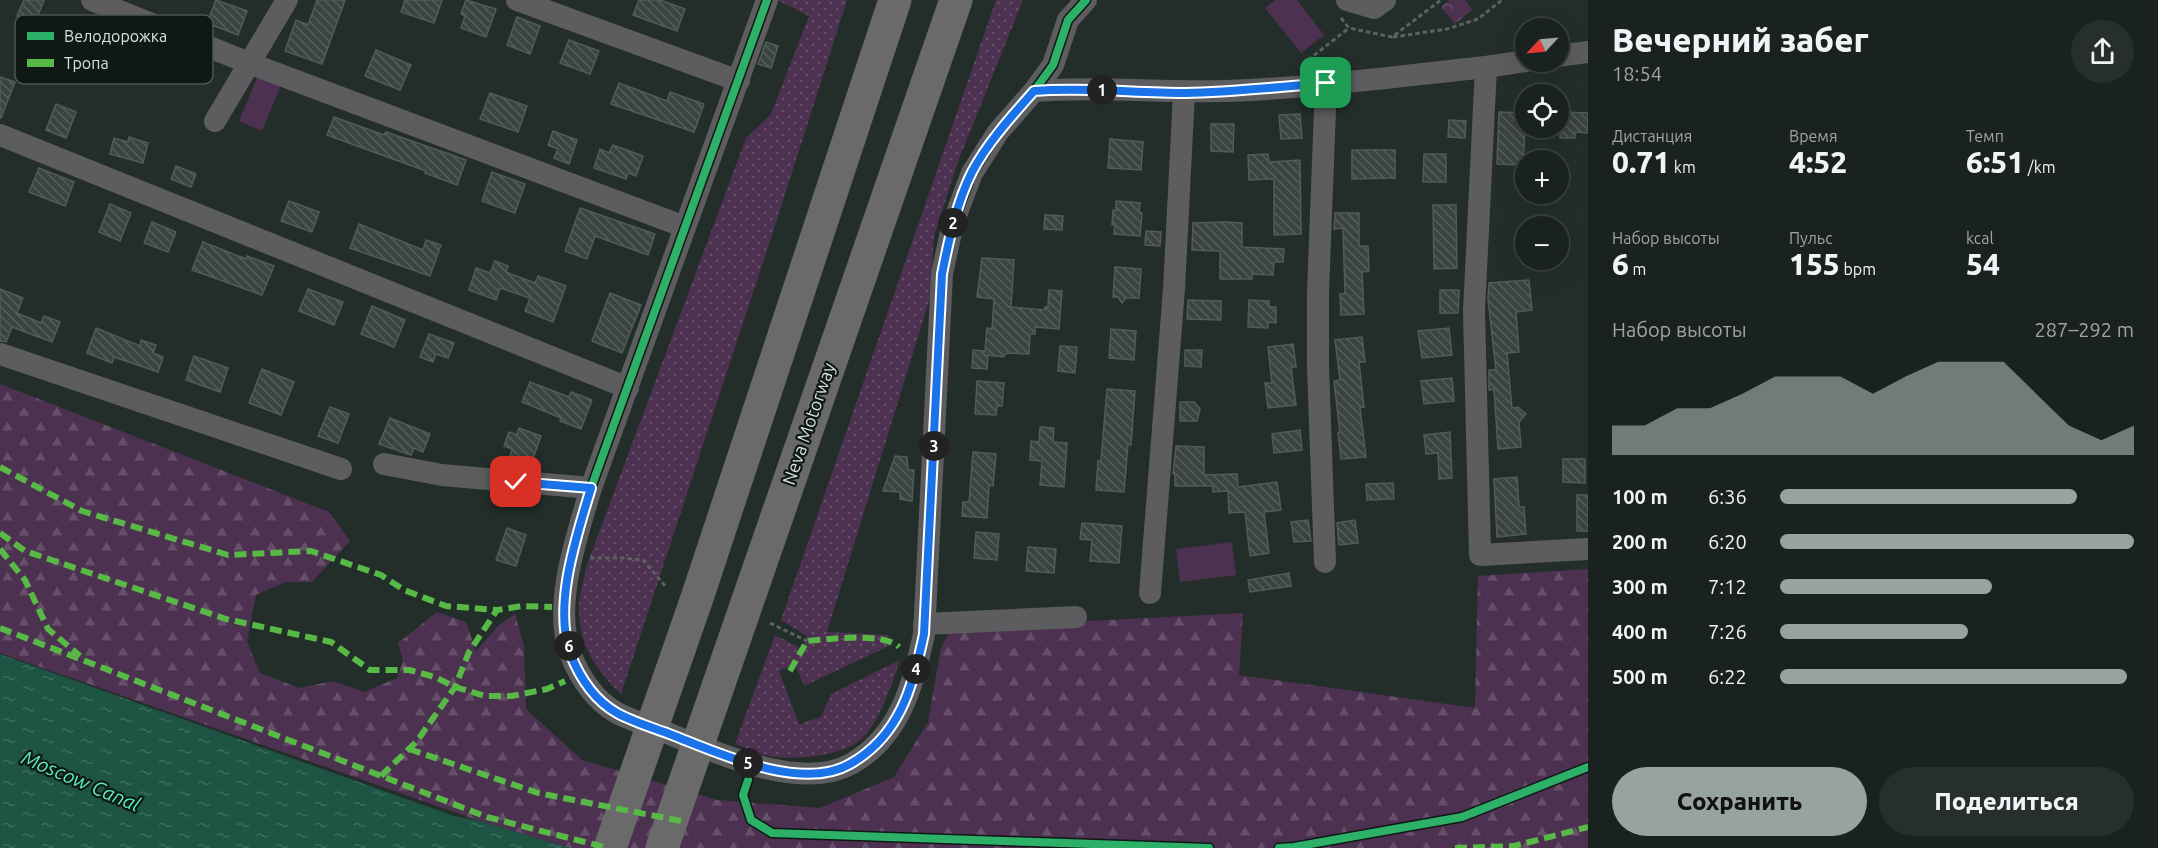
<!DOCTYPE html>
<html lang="ru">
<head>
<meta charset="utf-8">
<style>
	:root { --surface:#1a2220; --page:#272f2d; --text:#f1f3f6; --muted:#9fa4a5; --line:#383f3e; --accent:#97a39e }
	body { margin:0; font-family:Ubuntu,sans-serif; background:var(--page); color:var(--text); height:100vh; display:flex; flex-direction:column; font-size:22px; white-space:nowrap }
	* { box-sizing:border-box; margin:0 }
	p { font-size:20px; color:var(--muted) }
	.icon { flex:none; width:33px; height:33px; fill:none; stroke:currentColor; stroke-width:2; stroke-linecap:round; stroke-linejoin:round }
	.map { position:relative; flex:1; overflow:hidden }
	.panel { display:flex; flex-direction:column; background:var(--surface); width:570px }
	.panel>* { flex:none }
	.needle { width:39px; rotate:244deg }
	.fabs { position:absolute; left:1515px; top:18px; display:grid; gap:12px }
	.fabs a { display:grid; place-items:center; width:54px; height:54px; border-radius:50%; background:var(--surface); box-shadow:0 6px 24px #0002,0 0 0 2px var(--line); font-size:30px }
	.pin { position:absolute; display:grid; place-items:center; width:51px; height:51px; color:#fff; margin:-26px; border-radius:12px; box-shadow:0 3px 9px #0006 }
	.km { position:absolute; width:30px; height:30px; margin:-15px; border-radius:50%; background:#222; color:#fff; font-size:16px; line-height:30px; text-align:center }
	.round { display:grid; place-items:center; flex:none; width:63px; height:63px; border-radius:32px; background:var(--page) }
	.summary { display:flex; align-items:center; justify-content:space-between; height:102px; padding:0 24px }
	h1 { font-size:33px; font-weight:800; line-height:45px }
	.figures { display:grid; grid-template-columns:repeat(3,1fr); gap:9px; height:102px; padding:6px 24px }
	.figures div { display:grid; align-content:center }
	.figures b { font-size:30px; font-weight:800 }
	.figures small { font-size:16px; font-weight:400 }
	.figures p { font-size:16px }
	.chart { height:168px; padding:12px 24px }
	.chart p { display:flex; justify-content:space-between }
	.chart svg { width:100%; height:108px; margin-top:6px; fill:var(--accent); opacity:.7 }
	.cta { display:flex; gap:12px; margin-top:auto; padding:12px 24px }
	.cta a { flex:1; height:69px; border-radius:36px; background:var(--accent); color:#111; font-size:24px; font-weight:800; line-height:69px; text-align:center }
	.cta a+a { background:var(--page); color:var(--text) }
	ul { padding:0 24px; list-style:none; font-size:20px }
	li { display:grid; grid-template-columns:96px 72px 1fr; align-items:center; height:45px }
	li i { height:15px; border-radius:8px; background:var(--accent) }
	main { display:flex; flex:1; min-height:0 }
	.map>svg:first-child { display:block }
	.grass { fill:url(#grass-dots) }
	.forest { fill:url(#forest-firs) }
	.park { fill:url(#park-crowns) }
	.pitch { fill:#4d3150 }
	.water { fill:url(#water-ripples) }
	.building { fill:url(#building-back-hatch); stroke:#515b57; stroke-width:1.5 }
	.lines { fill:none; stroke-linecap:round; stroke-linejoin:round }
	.path { stroke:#5e6161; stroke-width:3; stroke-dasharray:4.5 3; stroke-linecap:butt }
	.minor { stroke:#5d5c5e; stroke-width:22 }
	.highway { stroke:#6a6a6b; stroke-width:33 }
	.quiet { stroke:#58b947; stroke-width:6; stroke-dasharray:12 6; stroke-linecap:butt }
	.cycleway-casing { stroke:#0f1815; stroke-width:11 }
	.cycleway { stroke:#2db169; stroke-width:8 }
	.route-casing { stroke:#fff; stroke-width:12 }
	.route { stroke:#1a73e8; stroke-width:8 }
	.labels { text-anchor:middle; stroke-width:4.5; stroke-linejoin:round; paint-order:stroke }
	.street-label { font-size:18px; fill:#d6e2dd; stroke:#0f1815 }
	.water-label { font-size:20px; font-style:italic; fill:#58f0c0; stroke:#0f1815 }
	.key { fill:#0f1815; stroke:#4b5551; stroke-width:1.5 }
	.key-label { font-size:16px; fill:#d6e2dd }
</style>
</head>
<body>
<main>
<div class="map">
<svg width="1588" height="848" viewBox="0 0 1588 848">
	<defs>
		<pattern id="grass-dots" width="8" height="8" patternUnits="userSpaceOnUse" patternTransform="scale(1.5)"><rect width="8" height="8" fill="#4d3150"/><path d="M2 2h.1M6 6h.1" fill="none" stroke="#664f69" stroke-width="1.8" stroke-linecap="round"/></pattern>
		<pattern id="forest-firs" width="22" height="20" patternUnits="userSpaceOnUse" patternTransform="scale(1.5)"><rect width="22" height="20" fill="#4d3150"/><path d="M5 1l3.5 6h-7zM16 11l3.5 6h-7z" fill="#664f69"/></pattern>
		<pattern id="park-crowns" width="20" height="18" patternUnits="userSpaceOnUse" patternTransform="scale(1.5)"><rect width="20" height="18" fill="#4d3150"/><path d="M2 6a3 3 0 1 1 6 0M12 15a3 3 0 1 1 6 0" fill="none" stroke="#664f69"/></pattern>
		<pattern id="water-ripples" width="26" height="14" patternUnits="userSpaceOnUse" patternTransform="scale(1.5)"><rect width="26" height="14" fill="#1d5443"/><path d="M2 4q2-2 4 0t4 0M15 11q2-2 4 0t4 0" fill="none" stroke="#3d6c5e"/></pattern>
		<pattern id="building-back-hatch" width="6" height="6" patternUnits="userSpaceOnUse" patternTransform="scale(1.5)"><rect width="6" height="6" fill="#3a4340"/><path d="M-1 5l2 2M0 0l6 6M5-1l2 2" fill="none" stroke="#565e5b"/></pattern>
	</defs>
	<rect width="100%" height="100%" fill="#232e2a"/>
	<g class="grass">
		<path d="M777 0H847L773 232 621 694C593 666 578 644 579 602 580 590 585 577 587 565L746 138 771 114 809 16Z"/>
		<path d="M996 0H1023L957 164 934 236 930 298 827 632 888 635 891 645 804 686 795 664 779 671 799 724 821 717 831 694 900 660C892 683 879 726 859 741 838 757 790 761 765 755 755 753 744 747 735 744L775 635 802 649 807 636 781 620Z"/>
	</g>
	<path class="forest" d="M0 384 329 512 350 541 312 582H285L256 595 247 642 260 673 299 688 333 681 364 692 397 678 403 661 398 643 437 612 466 622 476 651 499 625 515 614 524 646 526 709 582 760 717 800 820 808 894 777 928 722 941 648 951 628 1243 613 1239 675 1475 708 1478 576 1588 569V848H570L480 821 0 653Z"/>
	<path class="park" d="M1449 0H1465L1472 10 1455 24 1441 7Z"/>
	<g class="pitch">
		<path d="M1275 0H1297L1324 35 1301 53 1265 8Z"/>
		<path d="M259 73 282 83 262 131 239 121Z"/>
		<path d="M1232 542 1236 575 1180 582 1176 549Z"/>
	</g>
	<path class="water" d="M0 654 454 816 480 821 570 848H0Z"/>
	<g class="building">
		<path d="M24 0H44L35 23 17 16Z"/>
		<path d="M216 0 247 11 238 35 207 23Z"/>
		<path d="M317 0H345L322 64 285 51 296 20 308 25Z"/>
		<path d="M405 0H442L434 23 401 12Z"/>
		<path d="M466 0 496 9 486 37 461 28 465 16 461 14Z"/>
		<path d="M639 0H660L685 9 677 31 633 15Z"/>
		<path d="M517 17 540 26 530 54 507 45Z"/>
		<path d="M569 40 599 51 590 74 560 63Z"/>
		<path d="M766 42 778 46 771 68 758 64Z"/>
		<path d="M376 50 411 65 400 90 365 76Z"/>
		<path d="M0 77 15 82 1 118H0Z"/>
		<path d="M619 83 667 101 670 92 704 104 694 132 611 104Z"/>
		<path d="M490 93 527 106 518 132 480 119Z"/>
		<path d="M56 104 76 112 66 138 46 130Z"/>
		<path d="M1499 112 1526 113 1523 165 1497 164Z"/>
		<path d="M1562 112 1588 113V133L1575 132V138H1560Z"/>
		<path d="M1300 114 1302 138 1281 139 1279 115Z"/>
		<path d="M334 117 384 135 386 132 466 160 457 185 425 173 426 171 327 135Z"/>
		<path d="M1449 120 1466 121 1465 138 1448 137Z"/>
		<path d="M1211 124H1234L1233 152 1211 151Z"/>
		<path d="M553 131 577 140 569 164 554 158 558 149 548 145Z"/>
		<path d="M129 137 148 143 143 163 110 154 114 138 128 142Z"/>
		<path d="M1110 139 1143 142 1141 170 1108 168Z"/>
		<path d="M613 145 643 156 636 176 628 173 626 179 594 168 600 149 609 153Z"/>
		<path d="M1352 150H1395V178L1352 179Z"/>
		<path d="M1268 154 1269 162 1300 160 1301 234 1274 235V179L1249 180 1248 155Z"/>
		<path d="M1424 154H1446V182H1423Z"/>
		<path d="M176 166 196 174 191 187 171 179Z"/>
		<path d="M39 168 74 182 65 206 29 192Z"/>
		<path d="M492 172 525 184 515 213 482 201Z"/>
		<path d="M289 201 319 212 312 232 281 221Z"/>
		<path d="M1116 201 1140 203 1139 212 1142 213 1140 236 1114 234 1115 225H1112L1113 210 1116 211Z"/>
		<path d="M110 204 131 213 120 241 99 232Z"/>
		<path d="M1433 205H1456L1457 268 1434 269Z"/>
		<path d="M580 208 655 234 648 255 595 236 587 259 565 251Z"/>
		<path d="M1335 213H1359V246H1368L1369 271 1362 272 1364 314 1341 315 1340 294H1345L1343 228 1334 229Z"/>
		<path d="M1045 215 1063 216 1062 230 1044 229Z"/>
		<path d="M152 222 176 232 168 252 144 243Z"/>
		<path d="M1228 222 1242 223V247L1284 249 1283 262H1274L1273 275 1252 274V279H1220V251L1192 250 1193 223Z"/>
		<path d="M359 224 423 250 426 240 441 245 430 276 350 248Z"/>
		<path d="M1146 231 1161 232 1160 246 1145 245Z"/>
		<path d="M203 242 246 259 247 256 274 266 262 295 192 270Z"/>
		<path d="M982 258 1014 260 1011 307 1045 310V307H1048L1049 290 1062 291 1059 329 1035 327V334H1030L1029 354 1007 353 1003 357 988 355 987 369 972 368 973 350 985 351 987 328 992 329 994 299 977 297Z"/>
		<path d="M495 261 508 266 506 272 535 283 538 276 566 286 553 322 525 311 530 298 500 288 496 300 469 290 476 268 490 273Z"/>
		<path d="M1115 267 1141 269 1139 298H1126L1122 303 1118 297H1113Z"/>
		<path d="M1529 280 1532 310 1516 312 1519 352 1507 353 1512 408 1518 407 1526 414 1519 422 1521 447 1498 449 1494 389 1489 390V370H1496L1488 299 1489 283Z"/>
		<path d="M0 289 23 298 17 313 41 323 44 316 60 322 52 342 12 327 6 342 0 341Z"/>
		<path d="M308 289 343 302 334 325 299 311Z"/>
		<path d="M1440 290H1459L1458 313H1440Z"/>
		<path d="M610 293 641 305 622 353 592 341Z"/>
		<path d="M1188 300 1221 301V320L1187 319Z"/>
		<path d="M1249 300 1269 301V307H1276V323L1268 322V328L1248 327Z"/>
		<path d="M372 306 405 320 394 347 361 334Z"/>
		<path d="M96 328 140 346 141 340 156 345 153 353 163 357 158 372 114 357 112 363 87 353Z"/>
		<path d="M1449 328 1452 355 1422 358 1418 331Z"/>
		<path d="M1111 329 1136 331 1134 360 1109 358Z"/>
		<path d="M429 334 454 343 448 358 436 354 433 362 420 357Z"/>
		<path d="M1362 337 1365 362H1359L1364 407 1360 408 1366 457 1341 459 1338 433 1340 432 1334 381 1340 380 1335 340Z"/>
		<path d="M1293 344 1296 367H1291L1296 405 1268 408 1265 383H1272L1268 347Z"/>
		<path d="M1060 346 1077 347 1075 373 1058 371Z"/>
		<path d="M1185 350H1202L1201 367 1185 366Z"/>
		<path d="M194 356 228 368 220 392 186 380Z"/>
		<path d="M262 369 294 382 281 415 249 403Z"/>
		<path d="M1452 378 1454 401 1424 404 1421 381Z"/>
		<path d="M977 381 1004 383 1002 406H997L996 415 975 414Z"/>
		<path d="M530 382 569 397 571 392 592 400 581 429 560 421 561 418 522 402Z"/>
		<path d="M1107 389 1135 391 1131 445 1128 444 1124 492 1096 490 1098 461H1101Z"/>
		<path d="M1180 402H1194L1200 409 1197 421H1180Z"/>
		<path d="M330 407 349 414 338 443 318 436Z"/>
		<path d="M390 418 430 434 423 452 414 448 411 455 379 444Z"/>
		<path d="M1040 427 1054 428 1053 442 1067 443 1064 487 1040 485 1042 461 1030 460 1031 441 1039 442Z"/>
		<path d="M519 428 541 436 531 464 510 456 512 449 504 446 509 432 517 435Z"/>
		<path d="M1300 430 1302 450 1274 453 1272 434Z"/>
		<path d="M1450 432 1452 478 1439 479 1438 453 1426 454 1424 435Z"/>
		<path d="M1176 446 1204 447V475L1237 474 1238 487 1277 482 1281 510 1264 512 1269 553 1250 556 1245 512 1229 513 1228 491 1213 492V486H1175V474H1173Z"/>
		<path d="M973 452 996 454 993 486 989 485 987 518 962 516 963 502H969Z"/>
		<path d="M895 456 907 457 908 470H914L912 501 900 499V492L883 491Z"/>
		<path d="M1563 459H1585V483L1563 482Z"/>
		<path d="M1517 477 1519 507H1524L1526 534 1497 537 1494 479Z"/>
		<path d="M1393 483 1394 499 1367 500 1366 484Z"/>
		<rect x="1577" y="495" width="11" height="36"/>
		<path d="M1308 520 1311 541 1294 542 1291 522Z"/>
		<path d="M1355 520 1358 543 1339 545 1337 523Z"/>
		<path d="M1082 523 1122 526 1119 563 1090 561 1092 540 1080 539Z"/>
		<path d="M507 528 526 535 516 566 496 560Z"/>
		<path d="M976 532 999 534 997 560 974 558Z"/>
		<path d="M1028 547 1056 549 1054 573 1026 571Z"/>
		<path d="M1289 573 1291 586 1250 592 1248 580Z"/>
	</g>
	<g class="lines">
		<g class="path">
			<path d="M1341 18 1349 28 1392 37 1441 0"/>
			<path d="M1393 37 1447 29 1478 19 1502 0"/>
			<path d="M1308 60 1349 28"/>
			<path d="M590 558H621L643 560 666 587"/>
			<path d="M770 623 807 641"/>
		</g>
		<g class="minor">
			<path d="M92 0 249 63 685 227"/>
			<path d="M517 0 739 81"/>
			<path d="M767 0 591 488C577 536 553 603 570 653 579 676 594 700 617 713 632 721 651 726 667 733 715 752 801 792 851 764 900 736 913 686 924 634L942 274 953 223 972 173 998 132 1034 91 1053 65 1068 20 1086 0"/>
			<path d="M1347 0 1374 8 1385 0"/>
			<path d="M1558 56 1588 52"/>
			<path d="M1486 67 1474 311 1480 555 1588 549"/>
			<path d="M1034 91C1098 86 1162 93 1226 91 1313 88 1400 76 1486 67L1526 61"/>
			<path d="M215 121 287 0"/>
			<path d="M0 135 628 388"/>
			<path d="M0 354 341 469"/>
			<path d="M384 464 442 475 591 488"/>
			<path d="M1325 562 1318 367V292L1326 83"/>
			<path d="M1150 593 1174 289 1184 93"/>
			<path d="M924 624 1076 617"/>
		</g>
		<g class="highway">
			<path d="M610 848 697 598 895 0"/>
			<path d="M662 848 956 0"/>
		</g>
		<g class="quiet">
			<path d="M0 467 82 511 228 555 311 551 381 575 404 590 446 606 497 610"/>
			<path d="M0 533 25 551 226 619 331 642 370 670H409L435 677 455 687 485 696H512L547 689 565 681"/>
			<path d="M0 549 25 580 48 629 80 656"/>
			<path d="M0 628 487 817 608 848"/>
			<path d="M790 671 807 641C829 639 884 632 899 647"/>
			<path d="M409 749 538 793 686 822"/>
			<path d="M381 776 417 741 455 687 469 652 497 610 522 606 552 607"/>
			<path d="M1455 848 1514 846 1588 827"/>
		</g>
		<g class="cycleway-casing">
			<g id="cycleway">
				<path d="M767 0 591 488C577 536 553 603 570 653 579 676 594 700 617 713 632 721 651 726 667 733 715 752 801 792 851 764 900 736 913 686 924 634L942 274 953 223 972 173 998 132 1034 91 1053 65 1068 20 1086 0"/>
				<path d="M748 780 743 795 751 820 772 833 1209 848"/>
				<path d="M1279 848 1294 847 1462 817 1588 767"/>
			</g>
		</g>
		<use href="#cycleway" class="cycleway"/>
	</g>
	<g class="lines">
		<g class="route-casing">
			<path id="route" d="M516 482 591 488C577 535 553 604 570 653 579 676 594 700 617 713 633 722 654 728 672 735 718 753 802 792 850 764 900 736 913 686 924 634L942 274C949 240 956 204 972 172 988 142 1011 117 1034 91 1084 87 1134 93 1185 93 1232 92 1279 87 1326 83"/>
		</g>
		<use href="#route" class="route"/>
	</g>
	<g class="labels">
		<g class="street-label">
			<text transform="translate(809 424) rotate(-71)" y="6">Neva Motorway</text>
		</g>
		<g class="water-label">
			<text transform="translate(81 781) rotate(23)" y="7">Moscow Canal</text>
		</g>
	</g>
	<rect x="15" y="15" width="198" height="69" rx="9" class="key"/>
	<rect x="27" y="32" width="27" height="8" fill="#2db169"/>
	<rect x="27" y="59" width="27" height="8" fill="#58b947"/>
	<g class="key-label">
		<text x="64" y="42">Велодорожка</text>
		<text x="64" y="69">Тропа</text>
	</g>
</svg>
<div class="fabs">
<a><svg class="needle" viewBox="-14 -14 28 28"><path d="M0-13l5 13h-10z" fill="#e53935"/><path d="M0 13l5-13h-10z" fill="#9fa4a5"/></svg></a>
<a><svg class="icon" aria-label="locate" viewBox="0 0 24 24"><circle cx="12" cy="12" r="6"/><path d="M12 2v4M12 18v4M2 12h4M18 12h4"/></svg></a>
<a>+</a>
<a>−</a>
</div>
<div class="pin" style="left:1326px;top:83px;background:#1e9e55"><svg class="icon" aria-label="arrive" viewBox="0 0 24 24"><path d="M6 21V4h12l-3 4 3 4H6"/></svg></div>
<div class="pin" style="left:516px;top:482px;background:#d93025"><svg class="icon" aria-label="check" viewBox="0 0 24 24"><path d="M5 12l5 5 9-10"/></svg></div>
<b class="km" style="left:1102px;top:90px">1</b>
<b class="km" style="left:953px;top:223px">2</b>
<b class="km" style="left:934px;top:446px">3</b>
<b class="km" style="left:916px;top:669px">4</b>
<b class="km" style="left:748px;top:763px">5</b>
<b class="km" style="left:569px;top:646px">6</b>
</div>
<section class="panel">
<div class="summary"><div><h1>Вечерний забег</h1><p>18:54</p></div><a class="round"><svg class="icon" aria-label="share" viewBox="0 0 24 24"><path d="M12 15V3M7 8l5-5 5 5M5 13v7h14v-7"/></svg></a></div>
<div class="figures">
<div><p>Дистанция</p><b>0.71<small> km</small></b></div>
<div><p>Время</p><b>4:52</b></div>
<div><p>Темп</p><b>6:51<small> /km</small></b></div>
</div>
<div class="figures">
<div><p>Набор высоты</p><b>6<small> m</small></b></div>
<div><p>Пульс</p><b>155<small> bpm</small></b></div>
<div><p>kcal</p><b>54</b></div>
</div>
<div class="chart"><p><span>Набор высоты</span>287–292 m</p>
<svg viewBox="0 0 160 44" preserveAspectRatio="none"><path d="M0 44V32L10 32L20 25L30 25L40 19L50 12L60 12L70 12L80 19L90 12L100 6L110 6L120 6L130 19L140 32L150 38L160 32V44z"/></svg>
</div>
<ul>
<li><b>100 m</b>6:36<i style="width:84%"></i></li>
<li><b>200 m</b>6:20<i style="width:100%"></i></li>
<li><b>300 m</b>7:12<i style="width:60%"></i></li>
<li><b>400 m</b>7:26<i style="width:53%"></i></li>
<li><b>500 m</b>6:22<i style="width:98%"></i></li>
</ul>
<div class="cta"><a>Сохранить</a><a>Поделиться</a></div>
</section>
</main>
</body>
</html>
